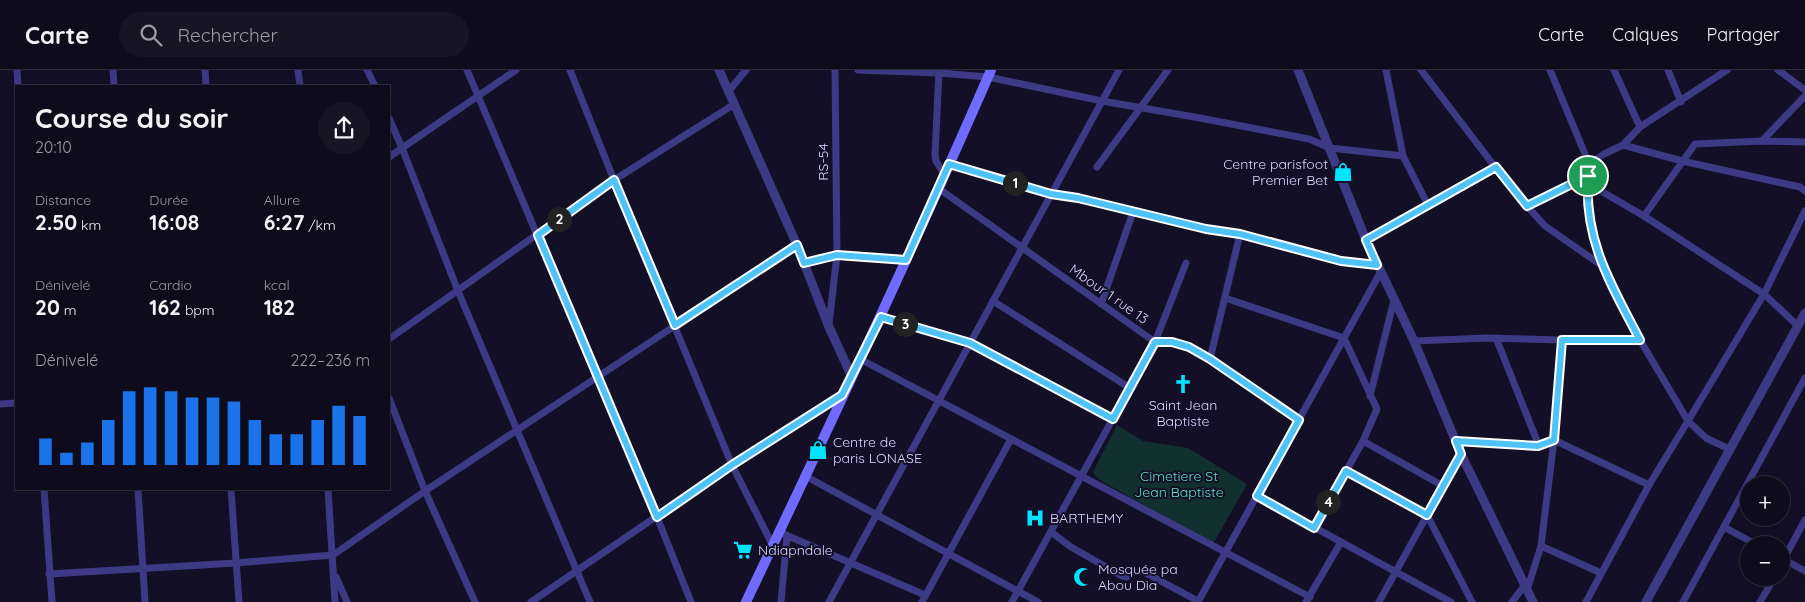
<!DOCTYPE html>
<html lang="fr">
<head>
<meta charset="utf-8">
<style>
	:root { --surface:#0e0b1c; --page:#171425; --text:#f1f3f6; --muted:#9b9ba3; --line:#2e2b3b; --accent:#1a73e8 }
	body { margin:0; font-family:Quicksand,sans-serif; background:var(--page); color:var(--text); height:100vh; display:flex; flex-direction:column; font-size:19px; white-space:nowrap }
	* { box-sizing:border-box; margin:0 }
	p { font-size:16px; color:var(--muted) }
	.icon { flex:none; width:28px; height:28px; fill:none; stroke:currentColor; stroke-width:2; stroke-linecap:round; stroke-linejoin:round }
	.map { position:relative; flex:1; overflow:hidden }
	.panel { position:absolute; left:15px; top:15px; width:375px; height:405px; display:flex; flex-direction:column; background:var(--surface); border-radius:0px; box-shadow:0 5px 20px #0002,0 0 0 1px var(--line) }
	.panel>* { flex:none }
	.fabs { position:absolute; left:1740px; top:406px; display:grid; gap:10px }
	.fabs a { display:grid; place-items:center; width:50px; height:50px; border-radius:50%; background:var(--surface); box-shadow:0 5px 20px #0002,0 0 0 1px var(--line); font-size:25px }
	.pin { position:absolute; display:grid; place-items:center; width:42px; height:42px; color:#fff; margin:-21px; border:2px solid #fff; border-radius:50%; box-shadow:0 1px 5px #0007 }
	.km { position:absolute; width:25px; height:25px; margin:-12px; border-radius:50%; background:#222; color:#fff; font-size:14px; line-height:25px; text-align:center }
	.round { display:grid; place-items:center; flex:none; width:52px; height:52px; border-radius:26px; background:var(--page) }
	.head { display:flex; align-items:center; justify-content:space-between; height:85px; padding:0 20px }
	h1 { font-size:28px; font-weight:700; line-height:38px }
	.metrics { display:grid; grid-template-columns:repeat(3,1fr); gap:8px; height:85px; padding:5px 20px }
	.metrics div { display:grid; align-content:center }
	.metrics b { font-size:21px; font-weight:700 }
	.metrics small { font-size:14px; font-weight:400 }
	.metrics p { font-size:14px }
	.chart { height:140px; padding:10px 20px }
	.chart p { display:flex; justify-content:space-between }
	.chart svg { width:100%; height:90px; margin-top:5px; stroke:var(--accent); stroke-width:6 }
	header { display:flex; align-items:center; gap:30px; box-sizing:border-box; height:70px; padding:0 25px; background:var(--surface); border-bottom:1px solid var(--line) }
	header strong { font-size:24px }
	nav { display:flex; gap:28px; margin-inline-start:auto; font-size:18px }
	.search { width:350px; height:45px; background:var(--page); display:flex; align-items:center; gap:12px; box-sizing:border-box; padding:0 18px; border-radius:28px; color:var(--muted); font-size:19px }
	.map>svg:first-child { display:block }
	.green { fill:#12302f }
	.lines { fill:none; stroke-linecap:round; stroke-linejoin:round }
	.minor { stroke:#3d3a85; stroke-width:7 }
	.tertiary { stroke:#3d3a85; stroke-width:9 }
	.secondary { stroke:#6f6bff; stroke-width:10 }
	.route-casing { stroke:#fff; stroke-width:10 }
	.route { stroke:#4fc3f7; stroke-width:6 }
	.labels { text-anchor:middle; stroke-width:4; stroke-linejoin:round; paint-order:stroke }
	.street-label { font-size:14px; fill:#d9d4ff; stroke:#130f26 }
	.poi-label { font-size:14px; fill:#d9d4ff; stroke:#130f26; text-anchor:start }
	.park-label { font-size:14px; fill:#5fe0c0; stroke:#130f26 }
</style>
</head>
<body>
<header>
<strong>Carte</strong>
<div class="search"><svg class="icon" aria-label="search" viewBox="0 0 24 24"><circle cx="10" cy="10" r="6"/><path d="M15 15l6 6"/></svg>Rechercher</div>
<nav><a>Carte</a><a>Calques</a><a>Partager</a></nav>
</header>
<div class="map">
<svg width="1805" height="532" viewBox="0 0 1805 532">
	<rect width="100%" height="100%" fill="#130f26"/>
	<path class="green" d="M1117 355 1143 371 1188 378 1247 414 1213 474 1098 409 1093 402Z"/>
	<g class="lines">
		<g class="minor">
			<path d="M17 0 18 16"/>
			<path d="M113 0 114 16"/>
			<path d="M205 0 206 16"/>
			<path d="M298 0 300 16"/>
			<path d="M367 0 375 16"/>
			<path d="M467 0 657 447 691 532"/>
			<path d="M570 0 614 110 732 395 773 476"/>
			<path d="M858 0 939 3 988 7 1102 31 1200 48 1309 69 1330 78 1403 86"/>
			<path d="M939 0 935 85 936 91 944 104"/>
			<path d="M1386 0 1403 86 1428 135"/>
			<path d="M1421 0 1495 97"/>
			<path d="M1550 0 1590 96"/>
			<path d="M1614 0 1640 57 1623 75 1604 84 1594 91 1590 96 1587 113 1588 137 1594 172 1601 195 1640 270 1688 351 1649 415"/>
			<path d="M1668 0 1681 32"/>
			<path d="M1778 0 1805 20"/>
			<path d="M728 22 746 0"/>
			<path d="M389 48 402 78 458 221 590 532"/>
			<path d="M1640 57 1727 0"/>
			<path d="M1762 71 1805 26"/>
			<path d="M1623 75 1682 91 1800 117 1805 121"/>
			<path d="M389 87 516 0"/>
			<path d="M949 94 1051 124 1078 128 1206 159 1240 164 1306 183 1341 191 1377 195"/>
			<path d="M1097 97 1168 0"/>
			<path d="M1587 113 1644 146 1764 224 1798 256"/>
			<path d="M938 118 1155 272H1172L1189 277 1210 289 1299 350"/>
			<path d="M1527 136 1545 156 1601 195"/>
			<path d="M1644 146 1695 74 1762 71 1805 72"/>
			<path d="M1366 170 1495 97 1527 136 1588 106"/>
			<path d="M804 193 837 185 906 190"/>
			<path d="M1225 228 1344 268 1377 339 1363 371 1314 458"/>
			<path d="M993 231 1130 318"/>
			<path d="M1101 234 1133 142"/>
			<path d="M881 247 970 273 1113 349"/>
			<path d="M829 254 837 185 835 0"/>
			<path d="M1496 268 1539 376"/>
			<path d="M389 269 614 110 733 35"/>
			<path d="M1414 271 1487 268 1562 270"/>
			<path d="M860 289 1310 527"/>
			<path d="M1210 289 1240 164"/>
			<path d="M1370 326 1394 230"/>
			<path d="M389 328 425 421 475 532"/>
			<path d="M0 334 16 333"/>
			<path d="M1363 371 1443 416"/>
			<path d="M1455 371 1539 376 1554 370 1649 415 1586 532"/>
			<path d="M1729 379 1706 368 1688 351 1764 224 1805 141"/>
			<path d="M1346 401 1427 445 1472 532"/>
			<path d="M807 407 1038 532"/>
			<path d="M44 419 52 532"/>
			<path d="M138 419 145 532"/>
			<path d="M231 419 239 532"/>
			<path d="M328 419 335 532"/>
			<path d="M1257 426 1451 532"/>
			<path d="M1724 457 1757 475"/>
			<path d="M779 462 925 525"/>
			<path d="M1051 462 1071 477 1122 506 1127 507 1135 501H1142L1198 531"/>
			<path d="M1541 476 1601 503"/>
			<path d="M1781 488 1805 501"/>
			<path d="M1781 494 1805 450"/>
			<path d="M49 504 236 493 333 485 425 421 797 175"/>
			<path d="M336 507 347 532"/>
			<path d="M1527 520 1541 476 1554 370 1562 270H1640"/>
			<path d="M531 532 732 395 842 325"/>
			<path d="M781 532 787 466"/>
			<path d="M829 532 1119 0"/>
			<path d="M922 532 1011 369"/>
			<path d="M1012 532 1155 272 1186 193"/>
			<path d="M1198 532 1380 203"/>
			<path d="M1306 532 1341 472"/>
			<path d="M1379 532 1461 384"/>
			<path d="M1512 532 1525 515"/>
			<path d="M1683 532 1805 308"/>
			<path d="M1760 532 1774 508"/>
		</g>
		<g class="tertiary">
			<path d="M719 0 797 175 829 257 852 307"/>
			<path d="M1298 0 1366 170 1414 271 1461 384 1533 532"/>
			<path d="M1646 532 1805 243"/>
		</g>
		<path class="secondary" d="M746 532C830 355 913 179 991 0"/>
	</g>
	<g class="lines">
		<g class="route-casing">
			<path id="route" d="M949 94 1051 124 1078 128 1206 159 1240 164 1341 191 1377 195 1366 170 1496 97 1527 136 1588 106C1584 172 1611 214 1640 270H1562L1554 370 1538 376 1456 371 1461 384 1427 445 1346 401 1314 458 1257 426 1299 350 1210 289 1189 277 1172 272H1155L1113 349 970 273 881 247 842 325 732 395 657 447 538 165 614 110 675 255 797 175 804 193 837 185 906 190Z"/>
		</g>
		<use href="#route" class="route"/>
	</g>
	<defs>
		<g id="shop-bare" transform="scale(1.5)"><path d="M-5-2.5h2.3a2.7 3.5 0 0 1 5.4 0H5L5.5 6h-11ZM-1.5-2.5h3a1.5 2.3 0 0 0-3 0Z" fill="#00e5ff" stroke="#130f26" stroke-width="2.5" paint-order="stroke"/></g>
		<g id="church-bare" transform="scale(1.5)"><path d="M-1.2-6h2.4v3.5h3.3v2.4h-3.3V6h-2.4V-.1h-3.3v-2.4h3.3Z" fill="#00e5ff" stroke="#130f26" stroke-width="2.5" paint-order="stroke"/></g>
		<g id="hospital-bare" transform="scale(1.5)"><path d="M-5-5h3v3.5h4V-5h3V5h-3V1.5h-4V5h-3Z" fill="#00e5ff" stroke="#130f26" stroke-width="2.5" paint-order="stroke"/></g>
		<g id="supermarket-bare" transform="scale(1.5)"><path d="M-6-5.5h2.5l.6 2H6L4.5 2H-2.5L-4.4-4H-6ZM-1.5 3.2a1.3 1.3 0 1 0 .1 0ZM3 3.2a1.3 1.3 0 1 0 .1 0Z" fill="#00e5ff" stroke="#130f26" stroke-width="2.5" paint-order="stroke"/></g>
		<g id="mosque-bare" transform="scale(1.5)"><path d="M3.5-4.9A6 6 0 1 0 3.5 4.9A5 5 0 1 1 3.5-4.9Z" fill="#00e5ff" stroke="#130f26" stroke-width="2.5" paint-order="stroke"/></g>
	</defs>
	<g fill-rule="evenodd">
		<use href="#shop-bare" x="1343" y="102"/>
		<use href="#church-bare" x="1183" y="314"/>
		<use href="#shop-bare" x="818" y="380"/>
		<use href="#hospital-bare" x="1035" y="448"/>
		<use href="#supermarket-bare" x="743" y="480"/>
		<use href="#mosque-bare" x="1083" y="507"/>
	</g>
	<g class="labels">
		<g class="street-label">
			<text transform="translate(823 92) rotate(-90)" y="5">RS-54</text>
			<text transform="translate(1109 224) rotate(35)" y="5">Mbour 1 rue 13</text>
		</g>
		<g class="poi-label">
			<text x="1328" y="99" text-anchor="end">Centre parisfoot<tspan x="1328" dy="16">Premier Bet</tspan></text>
			<text x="1183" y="340" text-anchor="middle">Saint Jean<tspan x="1183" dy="16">Baptiste</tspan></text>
			<text x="833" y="377">Centre de<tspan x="833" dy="16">paris LONASE</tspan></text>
			<text x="1050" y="453">BARTHEMY</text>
			<text x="758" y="485">Ndiapndale</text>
			<text x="1098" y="504">Mosquée pa<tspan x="1098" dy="16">Abou Dia</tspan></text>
		</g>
		<g class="park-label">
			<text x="1179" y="411">Cimetiere St<tspan x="1179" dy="16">Jean Baptiste</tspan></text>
		</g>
	</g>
</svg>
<div class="fabs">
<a>+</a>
<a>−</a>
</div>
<div class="pin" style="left:1588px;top:106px;background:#1e9e55"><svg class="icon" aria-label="arrive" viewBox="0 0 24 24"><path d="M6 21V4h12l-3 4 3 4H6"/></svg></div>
<b class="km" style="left:1015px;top:113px">1</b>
<b class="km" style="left:559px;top:149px">2</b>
<b class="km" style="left:905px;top:254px">3</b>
<b class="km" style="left:1328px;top:432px">4</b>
<section class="panel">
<div class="head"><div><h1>Course du soir</h1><p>20:10</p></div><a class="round"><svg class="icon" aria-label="share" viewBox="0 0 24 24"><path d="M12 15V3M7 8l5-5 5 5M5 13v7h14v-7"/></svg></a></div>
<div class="metrics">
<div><p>Distance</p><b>2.50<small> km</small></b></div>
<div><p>Durée</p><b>16:08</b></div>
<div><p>Allure</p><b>6:27<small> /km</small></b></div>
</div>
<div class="metrics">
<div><p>Dénivelé</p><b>20<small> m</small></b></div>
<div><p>Cardio</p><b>162<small> bpm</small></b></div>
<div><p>kcal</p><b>182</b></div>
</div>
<div class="chart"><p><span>Dénivelé</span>222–236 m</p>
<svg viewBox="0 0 160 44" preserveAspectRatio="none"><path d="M5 44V31M15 44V38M25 44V33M35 44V22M45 44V8M55 44V6M65 44V8M75 44V11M85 44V11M95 44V13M105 44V22M115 44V29M125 44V29M135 44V22M145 44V15M155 44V20"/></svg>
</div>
</section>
</div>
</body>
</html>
